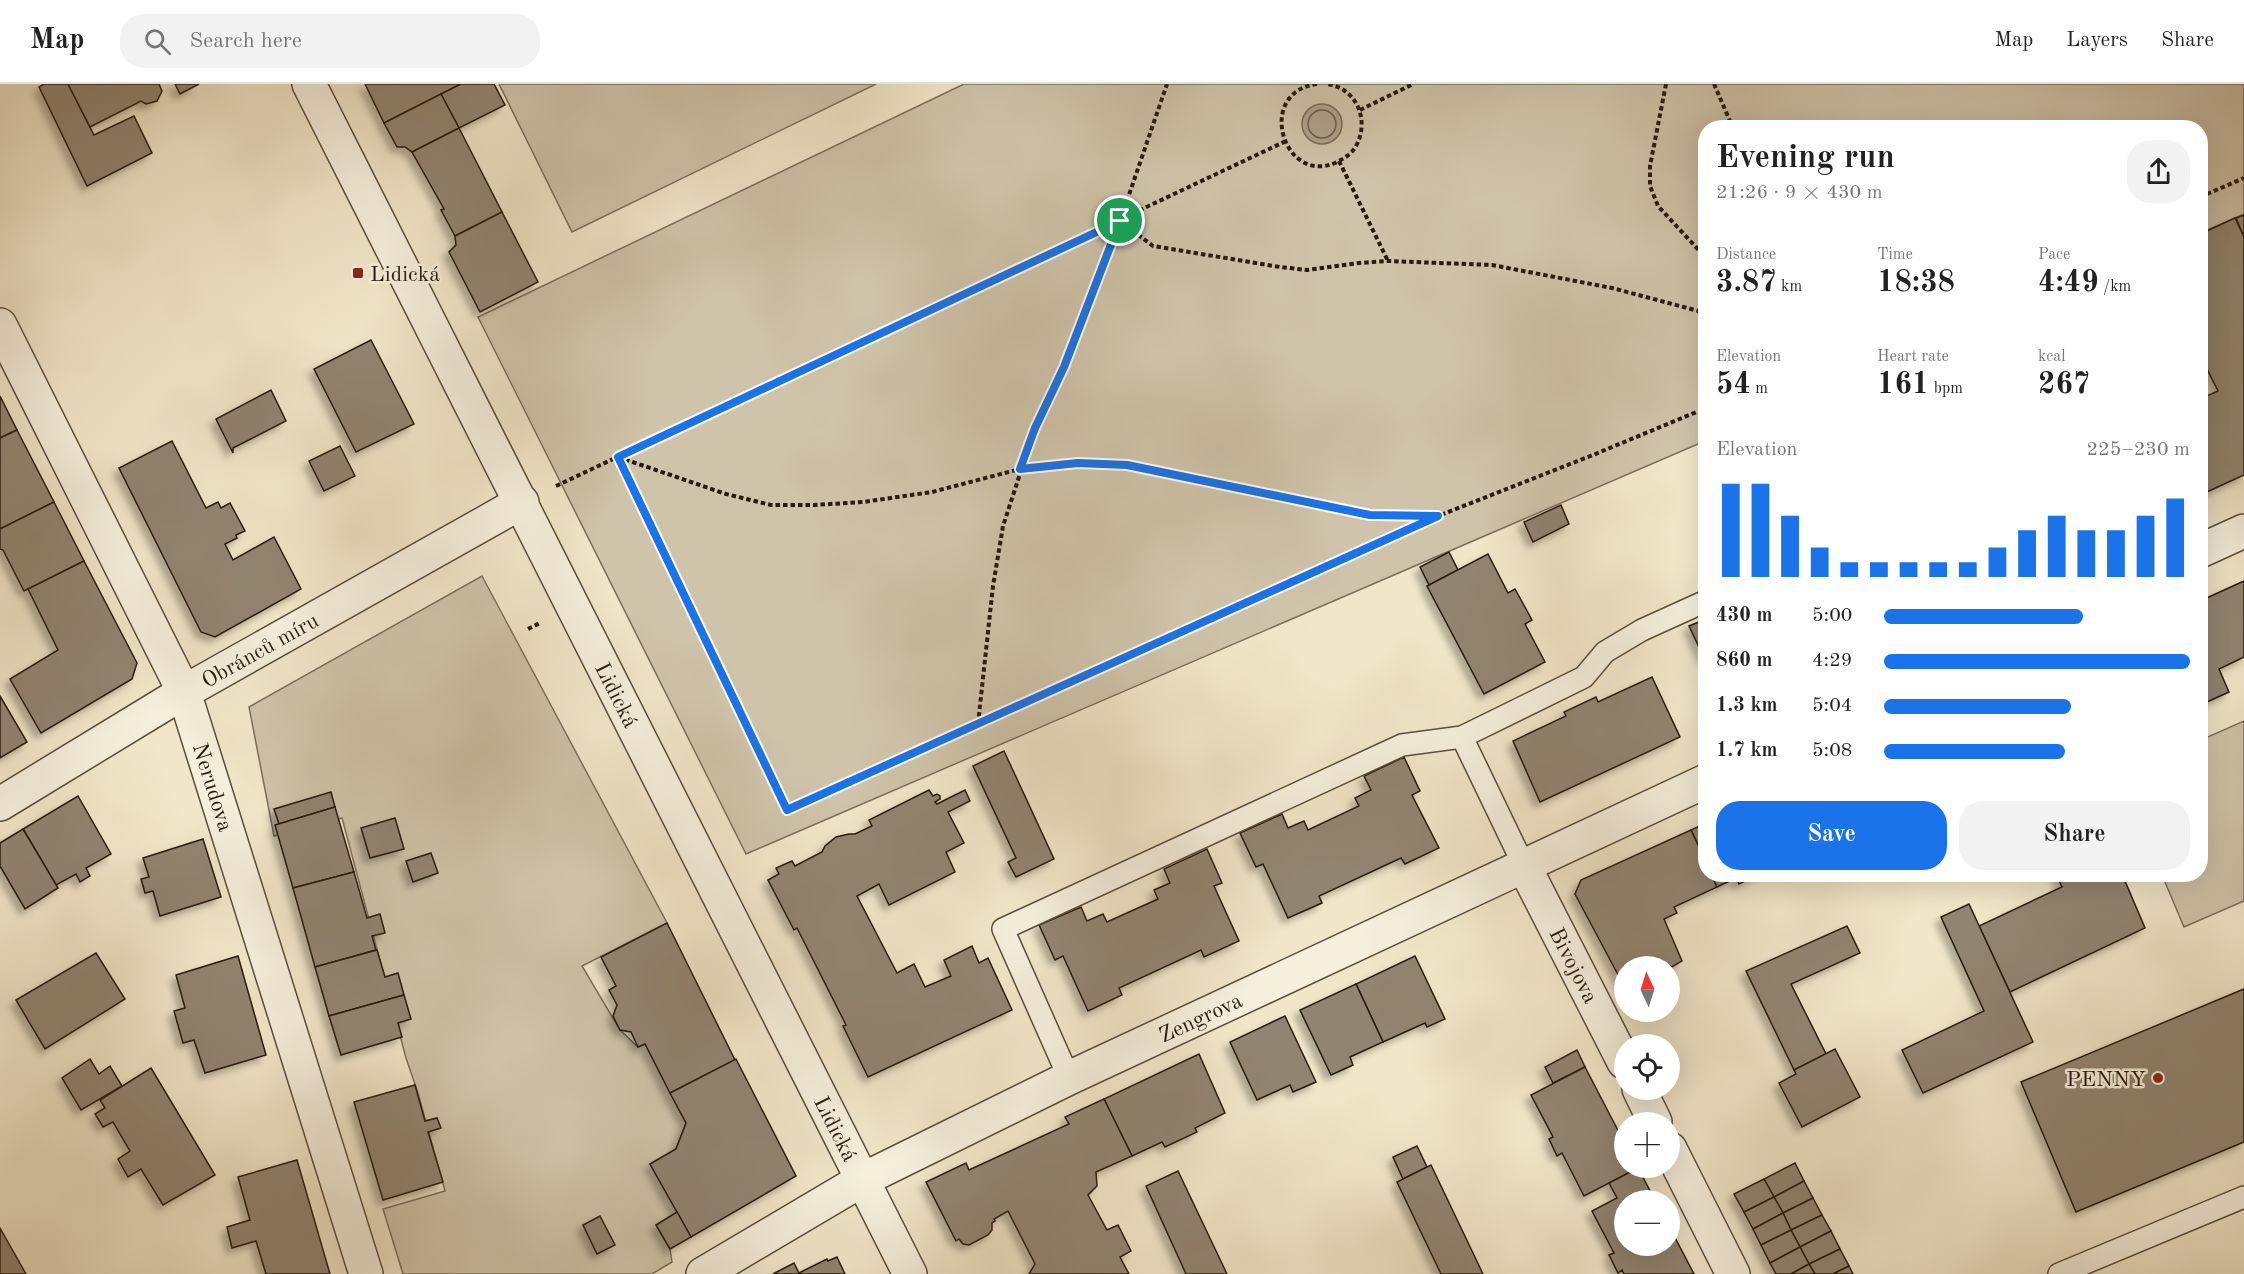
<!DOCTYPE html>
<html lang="en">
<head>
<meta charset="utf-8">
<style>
	:root { --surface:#fff; --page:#f2f2f2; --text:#222; --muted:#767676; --line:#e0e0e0; --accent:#1a73e8 }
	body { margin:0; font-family:"Old Standard TT",serif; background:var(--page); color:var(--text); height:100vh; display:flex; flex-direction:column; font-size:22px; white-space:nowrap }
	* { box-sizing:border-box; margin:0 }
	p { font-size:20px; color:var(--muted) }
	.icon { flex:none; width:33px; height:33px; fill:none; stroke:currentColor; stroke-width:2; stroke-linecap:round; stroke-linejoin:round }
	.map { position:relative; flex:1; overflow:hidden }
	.details { position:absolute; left:1698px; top:36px; width:510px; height:762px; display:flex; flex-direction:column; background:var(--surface); border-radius:24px; box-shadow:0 6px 24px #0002 }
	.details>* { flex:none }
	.needle { width:39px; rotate:356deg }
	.controls { position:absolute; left:1614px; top:872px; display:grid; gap:12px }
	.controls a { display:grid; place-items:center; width:66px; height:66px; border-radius:50%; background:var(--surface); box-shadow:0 6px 24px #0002; font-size:30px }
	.pin { position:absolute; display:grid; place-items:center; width:51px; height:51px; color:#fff; margin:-26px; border:3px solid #fff; border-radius:50%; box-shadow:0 2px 6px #0007 }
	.round { display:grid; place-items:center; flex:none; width:63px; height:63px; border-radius:24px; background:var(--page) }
	.headline { display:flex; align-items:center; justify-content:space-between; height:102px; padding:0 18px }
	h1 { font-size:33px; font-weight:600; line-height:45px }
	.stats { display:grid; grid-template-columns:repeat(3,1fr); gap:9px; height:102px; padding:6px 18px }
	.stats div { display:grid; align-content:center }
	.stats b { font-size:30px; font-weight:600 }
	.stats small { font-size:16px; font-weight:400 }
	.stats p { font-size:16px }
	.chart { height:168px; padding:12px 18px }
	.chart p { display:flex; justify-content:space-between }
	.chart svg { width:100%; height:108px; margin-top:6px; stroke:var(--accent); stroke-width:6 }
	.action { display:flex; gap:12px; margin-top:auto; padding:12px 18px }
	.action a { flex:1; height:69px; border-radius:24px; background:var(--accent); color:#fff; font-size:24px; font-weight:600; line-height:69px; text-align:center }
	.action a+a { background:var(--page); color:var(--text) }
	ul { padding:0 18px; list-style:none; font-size:20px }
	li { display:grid; grid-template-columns:96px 72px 1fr; align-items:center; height:45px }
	li i { height:15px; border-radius:8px; background:var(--accent) }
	header { display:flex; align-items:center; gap:36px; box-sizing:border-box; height:84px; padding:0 30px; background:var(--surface); border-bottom:2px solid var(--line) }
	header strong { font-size:28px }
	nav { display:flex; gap:33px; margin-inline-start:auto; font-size:21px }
	.search { width:420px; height:54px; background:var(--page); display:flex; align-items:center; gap:15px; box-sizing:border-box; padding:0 21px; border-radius:24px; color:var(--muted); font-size:22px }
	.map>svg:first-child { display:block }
	.green { fill:#cfc3a9; stroke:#7c6e5c; stroke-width:1.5 }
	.water { fill:#ada189; stroke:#786b58; stroke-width:1.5 }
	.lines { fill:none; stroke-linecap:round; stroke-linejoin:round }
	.shore { stroke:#6a5e4c; stroke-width:1.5 }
	.building { fill:#91846f; stroke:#281a0e; stroke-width:1.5; filter:url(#shadow) }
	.lane-casing { stroke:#5a4d3d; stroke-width:24 }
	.street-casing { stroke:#5a4d3d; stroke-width:36 }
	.path { stroke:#281a0e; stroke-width:4; stroke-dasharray:4.5 3; stroke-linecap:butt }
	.lane { stroke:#f6efdc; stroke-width:21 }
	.street { stroke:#f6efdc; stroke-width:33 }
	.route-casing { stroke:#fff; stroke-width:12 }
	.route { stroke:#1a73e8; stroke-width:8 }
	.poi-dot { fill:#8f2418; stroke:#f6efdc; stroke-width:2 }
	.labels { text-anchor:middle; stroke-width:5; stroke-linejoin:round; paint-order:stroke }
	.poi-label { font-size:22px; fill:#281a0e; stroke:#f6efdc; text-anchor:start }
	.street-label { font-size:22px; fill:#281a0e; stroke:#f6efdc }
</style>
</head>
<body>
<header>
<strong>Map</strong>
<div class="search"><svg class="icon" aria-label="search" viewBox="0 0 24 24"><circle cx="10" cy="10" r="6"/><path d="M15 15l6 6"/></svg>Search here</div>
<nav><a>Map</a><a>Layers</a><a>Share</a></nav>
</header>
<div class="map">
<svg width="2244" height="1190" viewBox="0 0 2244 1190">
	<defs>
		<filter id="shadow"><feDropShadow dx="-5.5" dy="5.5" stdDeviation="3" flood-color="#0004"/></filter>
	</defs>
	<rect width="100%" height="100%" fill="#f1e6c9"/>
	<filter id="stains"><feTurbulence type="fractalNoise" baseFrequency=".00333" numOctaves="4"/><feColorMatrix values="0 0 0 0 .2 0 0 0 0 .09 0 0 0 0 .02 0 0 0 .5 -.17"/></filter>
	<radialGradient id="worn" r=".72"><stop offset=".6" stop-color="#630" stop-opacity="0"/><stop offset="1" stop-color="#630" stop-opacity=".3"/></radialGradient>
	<g class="green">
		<path d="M499 0H876L572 148Z"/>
		<path d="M964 0H2244V130L2201 149 2200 44H1706L1705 357 746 770 478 233Z"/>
		<path d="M482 492 667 839 582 882 620 946 638 963 645 960 686 1039 676 1065 650 1080 677 1128 656 1141 670 1165 672 1178 652 1190H403L383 1125 445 1107 418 1009 406 974 342 734 274 752 249 623Z"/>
		<path d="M2244 637V817L2184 843 2162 791 2200 790 2201 656Z"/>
	</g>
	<circle class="water" cx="1322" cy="40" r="20"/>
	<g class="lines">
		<circle class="shore" cx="1322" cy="40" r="14"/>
	</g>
	<g class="building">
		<path d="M44 0H68L94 51 134 32 152 69 87 102 39 3Z"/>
		<path d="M68 0H159L162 7 157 17 146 20 141 17 90 43Z"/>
		<path d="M175 0H199L180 10Z"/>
		<path d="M365 0H461L384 39Z"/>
		<path d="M461 0H494L505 21 459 44 441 10Z"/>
		<path d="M441 10 459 44 412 68 405 63H397L384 39Z"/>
		<path d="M459 44 502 128 455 152 441 126 444 125 412 68Z"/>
		<path d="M502 128 538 198 480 228 449 168 456 161 455 152Z"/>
		<path d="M2244 131V153L2236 134Z"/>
		<path d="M2235 134 2244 153V391L2200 411V315L2218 307 2200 271V150Z"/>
		<path d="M371 256 414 340 356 368 314 285Z"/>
		<path d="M271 306 286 337 233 364V369L216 335Z"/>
		<path d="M0 312 17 346 0 354Z"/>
		<path d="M17 346 54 418 0 445V354Z"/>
		<path d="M172 357 206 424 218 418 221 424 230 419 245 447 236 451 237 454 225 460 233 476 274 453 301 505 215 553 201 548 119 384Z"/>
		<path d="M340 362 355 392 324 407 309 377Z"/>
		<path d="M54 418 84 477 24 507 3 466 0 465V445Z"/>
		<path d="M1561 421 1569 440 1533 458 1524 438Z"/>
		<path d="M1449 468 1458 486 1429 501 1420 483Z"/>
		<path d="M1488 470 1508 509 1515 505 1532 536 1525 540 1545 578 1484 610 1427 502Z"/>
		<path d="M84 477 137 579 132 595 41 649 10 595 58 566 28 505Z"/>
		<path d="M2244 497V573L2219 585 2229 608 2200 621V517Z"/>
		<path d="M1706 535V576H1705L1689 542Z"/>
		<path d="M1652 593 1680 653 1540 718 1513 657 1566 632 1564 628 1596 613 1598 618Z"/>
		<path d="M0 612 27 658 0 674Z"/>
		<path d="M1004 667 1054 775 1016 793 1008 778 1016 774 973 682Z"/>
		<path d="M1404 673 1420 707 1412 711 1439 764 1405 780 1401 774 1319 812 1322 819 1288 834 1263 780 1256 783 1240 749 1282 730 1288 744 1304 737 1308 746 1359 722 1355 714 1371 706 1364 692Z"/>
		<path d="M929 706 933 712 937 710 940 712V715L935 718 937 720 965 706 970 717 948 728 964 759 946 768 955 788 889 821 879 800 857 812 897 889 914 880 925 903 951 892 944 876 972 862 979 879 988 874 1012 926 868 993 843 942 846 941 797 844 794 846 768 796 779 790 776 784 792 777 795 782 822 768 825 762 836 753 849 750H855L872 742 869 736Z"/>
		<path d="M331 708 335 723 279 740 274 725Z"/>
		<path d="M78 712 111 770 86 784 90 792 80 798 76 790 56 801 23 745Z"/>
		<path d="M335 723 354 788 293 804 275 741Z"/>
		<path d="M395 734 404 765 370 774 361 744Z"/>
		<path d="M1706 739V778L1691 746Z"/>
		<path d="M23 745 58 804 25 825 0 782V759Z"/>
		<path d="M1691 746 1706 778V790H1711L1717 803 1674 823 1677 829 1664 835 1682 877 1670 884V882H1624V902L1575 810 1581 796Z"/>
		<path d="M203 755 221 813 160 832 153 807 145 809 141 795 149 793 143 774Z"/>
		<path d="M1207 765 1222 799 1214 802 1239 857 1204 873 1201 866 1119 904 1122 911 1088 927 1063 872 1055 876 1039 841 1081 823 1087 837 1103 830 1107 838 1158 815 1154 806 1170 799 1164 785Z"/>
		<path d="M431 769 438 789 413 798 406 777Z"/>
		<path d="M354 788 367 834 380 830 385 849 372 852 376 866 315 883 293 804Z"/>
		<path d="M1711 790H1759L1739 800 1736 794 1717 803Z"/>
		<path d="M2056 790H2122L2145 844 2010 908 1979 842 2062 803Z"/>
		<path d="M1969 820 2033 958 1923 1009 1902 966 1984 927 1941 833Z"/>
		<path d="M667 839 735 976 670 1009 645 960 638 963 631 948 620 946 613 932 617 921 609 906 616 902 601 873Z"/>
		<path d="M1847 842 1860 869 1791 900 1826 970 1794 986 1746 887Z"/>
		<path d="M377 866 385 893 398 889 404 911 329 932 315 883Z"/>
		<path d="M96 869 125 915 45 965 16 916Z"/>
		<path d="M238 872 266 971 205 989 194 956 183 959 174 927 185 924 176 891Z"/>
		<path d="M1415 872 1445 935 1427 943 1425 939 1383 958 1356 900Z"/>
		<path d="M1356 900 1383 958 1350 973 1353 981 1331 991 1300 926Z"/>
		<path d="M2244 905V1058L2076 1128 2021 998Z"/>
		<path d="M404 911 411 935 398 939 402 953 341 971 329 932Z"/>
		<path d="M1285 932 1316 998 1293 1008 1290 1001 1257 1016 1230 958Z"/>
		<path d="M1835 965 1860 1013 1802 1043 1779 999 1796 990 1794 986Z"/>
		<path d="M1577 966 1585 983 1553 999 1545 983Z"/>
		<path d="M1199 970 1225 1029 1195 1044 1197 1048 1165 1063 1162 1058 1132 1072 1104 1015Z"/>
		<path d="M90 975 99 990 110 982 122 1002 81 1026 62 994Z"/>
		<path d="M736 975 796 1092 691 1153 650 1080 676 1065 686 1039 670 1009Z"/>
		<path d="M1585 983 1624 1058V1083L1638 1084 1584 1112 1562 1069 1557 1072 1549 1055 1553 1053 1531 1011Z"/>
		<path d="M151 984 215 1091 163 1121 141 1085 128 1093 118 1075 130 1067 113 1038 103 1043 95 1030 105 1024 100 1016Z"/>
		<path d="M415 1001 425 1037 437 1034 441 1044 428 1048 443 1098 383 1116 354 1018Z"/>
		<path d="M1104 1015 1132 1072 1096 1088 1097 1102 1088 1111 1107 1146 1118 1141 1131 1167 1120 1173 1129 1190H1029L1035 1180 1008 1127 994 1135 995 1137 992 1139V1146L988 1151 969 1161 963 1160 959 1155 956 1157 926 1098 966 1079 969 1086 1069 1040 1065 1033Z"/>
		<path d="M1417 1062 1427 1083 1403 1095 1393 1073Z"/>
		<path d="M297 1076 330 1190H266L256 1157 232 1164 227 1143 250 1136 238 1093Z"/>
		<path d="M1795 1079 1804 1097 1774 1113 1764 1095Z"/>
		<path d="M1431 1081 1483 1190H1441L1397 1098Z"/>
		<path d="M1638 1084 1655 1116H1624V1161H1670V1144L1694 1190H1624L1622 1186 1618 1189 1609 1171 1614 1169 1592 1127 1617 1114 1609 1099Z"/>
		<path d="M1178 1087 1227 1190H1186L1146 1102Z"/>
		<path d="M1764 1095 1774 1113 1744 1128 1734 1110Z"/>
		<path d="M1804 1097 1813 1114 1783 1129 1774 1113Z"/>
		<path d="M1774 1113 1783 1129 1753 1145 1744 1128Z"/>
		<path d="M1813 1114 1822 1131 1791 1146 1783 1129Z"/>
		<path d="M677 1128 691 1153 670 1165 656 1141Z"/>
		<path d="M1783 1129 1791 1146 1761 1161 1753 1145Z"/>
		<path d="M1822 1131 1831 1147 1800 1163 1791 1146Z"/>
		<path d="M600 1132 615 1161 597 1170 583 1141Z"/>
		<path d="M0 1144 26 1190H0Z"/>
		<path d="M1791 1146 1800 1163 1770 1179 1761 1161Z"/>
		<path d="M1831 1147 1840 1165 1809 1180 1800 1163Z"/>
		<path d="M1800 1163 1809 1180 1791 1190H1776L1770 1179Z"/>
		<path d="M1840 1165 1849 1182 1833 1190H1815L1809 1180Z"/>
		<path d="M837 1173 845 1190H773L794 1179 799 1189 827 1175 828 1177Z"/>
		<path d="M1809 1180 1815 1190H1791Z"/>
		<path d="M1849 1182 1853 1190H1833Z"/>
	</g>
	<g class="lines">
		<g class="lane-casing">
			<g id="lane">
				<path d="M1462 653 1524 782"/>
				<path d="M1069 994 1003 845 1402 661 1462 653 1584 593 1605 568 1642 546 1706 517"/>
				<path d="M2059 1190 2244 1113"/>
			</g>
		</g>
		<g class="street-casing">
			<g id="street">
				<path id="s1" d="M309 0 910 1190"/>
				<path id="s2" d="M0 241 184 608 366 1190"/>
				<path d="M2200 467 2244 447"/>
				<path id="s3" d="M0 720 184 608 522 418"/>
				<path id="s4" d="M1524 782 1624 978"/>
				<path d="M1639 1005 1655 1038"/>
				<path d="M1670 1065 1733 1190"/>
				<path id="s5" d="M703 1190 862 1096 1069 994 1706 697"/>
			</g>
		</g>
		<g class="path">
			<path d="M1317 0C1255 8 1283 101 1335 79 1343 75 1351 71 1356 62 1370 37 1357 4 1327 0"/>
			<path d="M1666 0 1650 82V102L1658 122 1706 174"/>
			<path d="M1714 0 1733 44"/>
			<path d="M1360 26 1413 0"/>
			<path d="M1339 77 1388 177"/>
			<path d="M2200 113 2244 94"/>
			<path d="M1120 137 1153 162 1280 183 1307 186 1359 179 1388 177 1492 181 1612 204 1706 229"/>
			<path d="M618 373 726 410 771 421H814L863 418 932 408 1020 385 1078 379 1127 381 1370 431 1438 432 1593 371 1706 324"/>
			<path d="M618 373 787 726 1435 433"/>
			<path d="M556 402 1284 58"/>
			<path d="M528 545 540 539"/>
			<path d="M978 640 993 502 1003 442 1035 344 1064 283 1120 137 1167 0"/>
		</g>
		<use href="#lane" class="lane"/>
		<use href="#street" class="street"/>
	</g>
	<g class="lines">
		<g class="route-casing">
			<path id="route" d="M1120 137 1064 283 1035 344 1020 385 1078 379 1127 381 1370 431 1438 432 787 726 618 373Z"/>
		</g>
		<use href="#route" class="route"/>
	</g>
	<g class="poi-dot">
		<rect x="352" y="183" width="12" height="12" rx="3"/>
		<circle cx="2158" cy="994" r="6"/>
	</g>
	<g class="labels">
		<g class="poi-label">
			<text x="370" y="197">Lidická</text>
			<text x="2146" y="1002" text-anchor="end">PENNY</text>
		</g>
		<g class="street-label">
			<text dy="8" stroke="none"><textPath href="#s3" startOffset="302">Obránců míru</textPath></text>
			<text dy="8" stroke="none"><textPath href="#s1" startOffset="684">Lidická</textPath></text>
			<text dy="8" stroke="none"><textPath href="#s2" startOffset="510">Nerudova</textPath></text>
			<text dy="8" stroke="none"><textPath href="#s4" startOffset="111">Bivojova</textPath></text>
			<text dy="8" stroke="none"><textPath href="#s5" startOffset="560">Zengrova</textPath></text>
			<text dy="8" stroke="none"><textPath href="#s1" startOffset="1170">Lidická</textPath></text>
		</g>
	</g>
	<rect width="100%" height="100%" filter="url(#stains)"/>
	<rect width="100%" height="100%" fill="url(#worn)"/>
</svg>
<div class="controls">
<a><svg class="needle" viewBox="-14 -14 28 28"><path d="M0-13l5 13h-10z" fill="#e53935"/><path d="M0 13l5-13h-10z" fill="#767676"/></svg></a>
<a><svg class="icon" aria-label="locate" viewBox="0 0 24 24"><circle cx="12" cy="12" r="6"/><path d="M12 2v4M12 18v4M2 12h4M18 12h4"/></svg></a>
<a>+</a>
<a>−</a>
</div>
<div class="pin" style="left:1120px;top:137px;background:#1e9e55"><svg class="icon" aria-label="arrive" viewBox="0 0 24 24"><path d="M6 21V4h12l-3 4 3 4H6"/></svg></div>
<section class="details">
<div class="headline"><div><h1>Evening run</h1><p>21:26 · 9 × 430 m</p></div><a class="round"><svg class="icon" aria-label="share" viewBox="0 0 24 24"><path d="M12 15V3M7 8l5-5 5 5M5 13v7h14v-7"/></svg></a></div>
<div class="stats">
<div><p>Distance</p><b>3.87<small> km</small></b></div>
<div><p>Time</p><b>18:38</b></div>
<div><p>Pace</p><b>4:49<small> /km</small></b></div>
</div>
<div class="stats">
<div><p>Elevation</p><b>54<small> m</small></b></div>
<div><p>Heart rate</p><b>161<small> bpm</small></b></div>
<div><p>kcal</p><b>267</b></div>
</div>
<div class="chart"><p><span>Elevation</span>225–230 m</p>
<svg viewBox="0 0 160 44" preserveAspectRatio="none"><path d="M5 44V6M15 44V6M25 44V19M35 44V32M45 44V38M55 44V38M65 44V38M75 44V38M85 44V38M95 44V32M105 44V25M115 44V19M125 44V25M135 44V25M145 44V19M155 44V12"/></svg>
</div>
<ul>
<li><b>430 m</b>5:00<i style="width:65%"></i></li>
<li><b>860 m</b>4:29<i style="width:100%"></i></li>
<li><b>1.3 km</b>5:04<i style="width:61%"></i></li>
<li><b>1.7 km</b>5:08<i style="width:59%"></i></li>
</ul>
<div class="action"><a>Save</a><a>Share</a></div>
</section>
</div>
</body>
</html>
